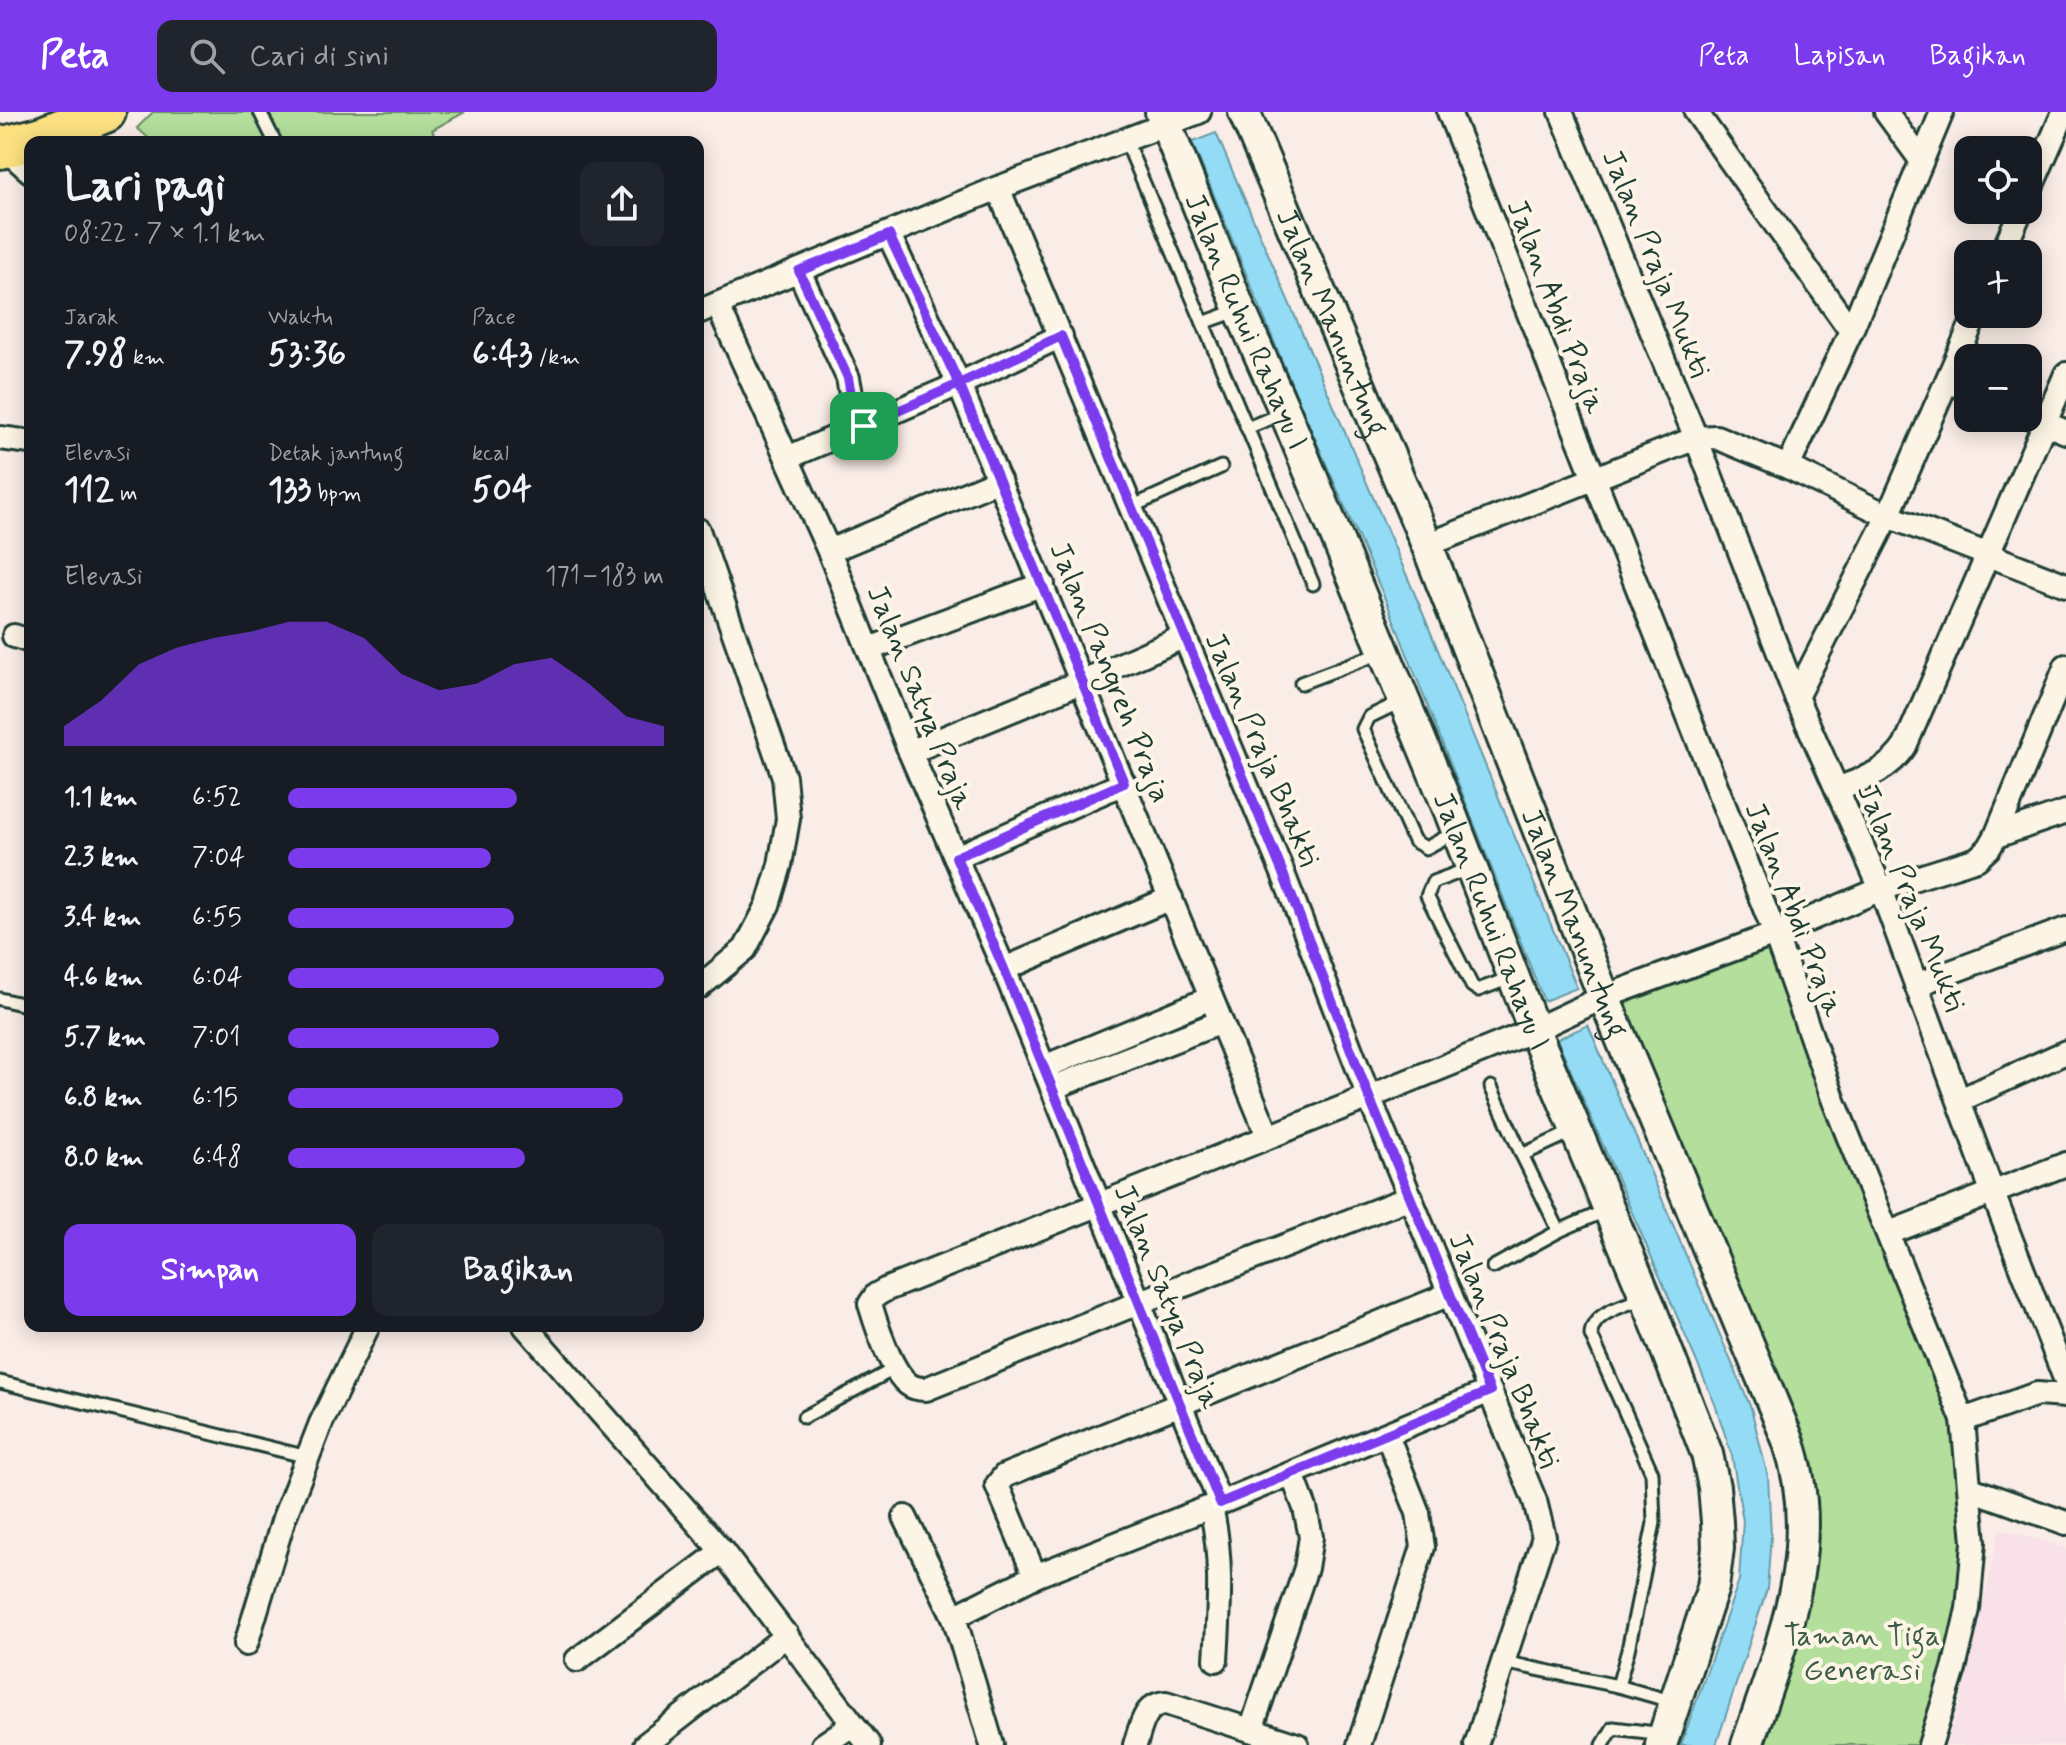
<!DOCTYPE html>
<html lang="id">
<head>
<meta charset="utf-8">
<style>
	:root { --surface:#171b24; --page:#20242c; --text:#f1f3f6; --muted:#9ea1a6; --accent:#7c3aed }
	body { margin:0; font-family:Mynerve,sans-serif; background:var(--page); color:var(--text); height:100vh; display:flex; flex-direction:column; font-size:30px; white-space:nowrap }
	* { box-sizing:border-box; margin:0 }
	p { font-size:26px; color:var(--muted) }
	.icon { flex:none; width:44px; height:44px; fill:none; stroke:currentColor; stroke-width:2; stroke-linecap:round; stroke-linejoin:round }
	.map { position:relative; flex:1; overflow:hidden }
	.panel { position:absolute; left:24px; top:24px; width:680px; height:1196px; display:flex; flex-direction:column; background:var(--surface); border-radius:16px; box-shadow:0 4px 20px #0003 }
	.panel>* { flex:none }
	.fabs { position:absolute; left:1954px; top:24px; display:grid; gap:16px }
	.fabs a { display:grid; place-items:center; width:88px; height:88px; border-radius:16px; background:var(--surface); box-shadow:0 4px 20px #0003; font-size:40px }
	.pin { position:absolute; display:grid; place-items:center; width:68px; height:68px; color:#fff; margin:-34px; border-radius:16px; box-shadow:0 4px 12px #0006 }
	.round { display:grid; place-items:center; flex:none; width:84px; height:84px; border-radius:16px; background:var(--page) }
	.headline { display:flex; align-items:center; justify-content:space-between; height:136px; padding:0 40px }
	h1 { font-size:44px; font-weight:700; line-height:60px }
	.metrics { display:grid; grid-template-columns:repeat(3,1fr); gap:12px; height:136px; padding:8px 40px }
	.metrics div { display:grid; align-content:center }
	.metrics b { font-size:34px; font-weight:700 }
	.metrics small { font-size:22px; font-weight:400 }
	.metrics p { font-size:22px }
	.chart { height:224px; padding:16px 40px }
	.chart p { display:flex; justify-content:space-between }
	.chart svg { width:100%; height:144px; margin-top:8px; fill:var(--accent); opacity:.7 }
	.button { display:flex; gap:16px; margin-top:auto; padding:16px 40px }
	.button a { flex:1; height:92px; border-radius:16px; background:var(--accent); color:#fff; font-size:32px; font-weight:700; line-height:92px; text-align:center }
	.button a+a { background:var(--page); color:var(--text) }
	ul { padding:0 40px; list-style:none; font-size:26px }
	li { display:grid; grid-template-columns:128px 96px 1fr; align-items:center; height:60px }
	li i { height:20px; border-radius:10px; background:var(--accent) }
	header { display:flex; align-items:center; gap:48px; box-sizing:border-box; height:112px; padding:0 40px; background:var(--accent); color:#fff }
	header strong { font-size:38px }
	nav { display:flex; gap:44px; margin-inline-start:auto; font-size:28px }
	.search { width:560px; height:72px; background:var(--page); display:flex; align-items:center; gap:20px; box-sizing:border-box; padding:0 28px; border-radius:16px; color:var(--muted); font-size:30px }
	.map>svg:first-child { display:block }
	.built { fill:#f8e1e8 }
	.green { fill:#b3de9b; stroke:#698e68; stroke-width:2 }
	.water { fill:#94dcf6; stroke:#659ca8; stroke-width:2 }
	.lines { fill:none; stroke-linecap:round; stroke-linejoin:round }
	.lane-casing { stroke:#1f3d34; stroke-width:17 }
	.street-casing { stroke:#1f3d34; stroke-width:28 }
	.secondary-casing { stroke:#1f3d34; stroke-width:36 }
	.highway-casing { stroke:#1f3d34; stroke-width:46 }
	.lane { stroke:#fcf5e5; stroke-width:11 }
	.street { stroke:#fcf5e5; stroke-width:22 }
	.secondary { stroke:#fcf5e5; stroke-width:30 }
	.highway { stroke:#fbe180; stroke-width:40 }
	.route-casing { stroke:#fff; stroke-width:16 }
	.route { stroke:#7c3aed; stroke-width:10 }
	.labels { text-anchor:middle; stroke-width:8; stroke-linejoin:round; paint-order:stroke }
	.street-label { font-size:30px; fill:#1f3d34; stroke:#fcf5e5 }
	.park-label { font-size:30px; fill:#3d5d49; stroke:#fcf5e5 }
</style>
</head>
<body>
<header>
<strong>Peta</strong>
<div class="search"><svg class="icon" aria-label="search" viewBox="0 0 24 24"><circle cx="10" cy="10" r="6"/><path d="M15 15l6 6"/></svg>Cari di sini</div>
<nav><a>Peta</a><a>Lapisan</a><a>Bagikan</a></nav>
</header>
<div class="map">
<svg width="2066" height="1633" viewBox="0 0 2066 1633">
	<rect width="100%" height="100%" fill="#faece6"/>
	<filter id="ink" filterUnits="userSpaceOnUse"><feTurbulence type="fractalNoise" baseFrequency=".0125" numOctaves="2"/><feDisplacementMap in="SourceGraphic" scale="16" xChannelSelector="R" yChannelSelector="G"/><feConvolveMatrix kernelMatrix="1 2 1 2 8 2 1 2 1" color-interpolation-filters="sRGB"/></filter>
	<g filter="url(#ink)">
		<path class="built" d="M2000 1417 2066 1436V1633H1946L1964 1580Z"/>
		<g class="green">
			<path d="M153 0H465L432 18 438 30H153L137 16Z"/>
			<path d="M1770 830 1958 1317 1970 1438 1959 1502 1921 1633H1740L1798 1457 1802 1391 1612 889Z"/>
		</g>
		<g class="water">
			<path d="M1216 21 1419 492 1577 876 1544 889 1389 496 1296 283 1192 30Z"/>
			<path d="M1588 913 1751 1296 1768 1365 1771 1423 1767 1477 1716 1633H1681L1739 1468 1743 1409 1732 1344 1715 1292 1557 927Z"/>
		</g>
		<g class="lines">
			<g class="lane-casing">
				<g id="lane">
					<path d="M260 0 275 30"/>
					<path d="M1126 29 1203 211 1239 198"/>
					<path d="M1203 211 1313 472"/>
					<path d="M1247 316 1283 301"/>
					<path d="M1131 395 1221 355"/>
					<path d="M1301 571 1383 540"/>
					<path d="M1402 589 1369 605 1363 617 1414 729 1426 736 1457 719"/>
					<path d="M1471 756 1433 770 1427 784 1472 874 1478 878 1510 866"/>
					<path d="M0 887 30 894"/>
					<path d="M1491 975 1522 1043"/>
					<path d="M1576 1018 1522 1043 1559 1119 1609 1097"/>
					<path d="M1493 1155 1559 1119"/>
					<path d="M1643 1186C1625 1194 1592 1200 1591 1223L1652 1361 1654 1411 1628 1538 1618 1574 1674 1590"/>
					<path d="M0 1270 308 1345"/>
					<path d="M804 1305 896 1256"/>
					<path d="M1503 1550 1618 1574"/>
					<path d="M1603 1633 1613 1616 1664 1622"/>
				</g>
			</g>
			<g class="street-casing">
				<g id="street">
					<path d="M1199 0 998 76 1282 759 1369 985 1535 1389 1544 1425 1476 1633"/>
					<path d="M1449 0 1775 822 1834 989 1963 1308 1974 1430 1968 1497 1954 1557 1930 1633"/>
					<path d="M1561 0 1696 326 1796 585 1881 777 1992 1079 2066 1269"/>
					<path d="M1696 0 1851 219"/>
					<path d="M1886 0 1921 48"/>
					<path d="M3 35 30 59"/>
					<path d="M2028 82 2064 0"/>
					<path d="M889 123 959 272 1268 1024"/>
					<path d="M2002 142 2021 98"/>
					<path d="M799 159 848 266 853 293 864 314"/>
					<path d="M717 192 787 346"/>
					<path d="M698 200 998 76"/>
					<path d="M1061 224 959 272 787 346 829 439 910 640 1004 857 1220 1391"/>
					<path d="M1947 269 1968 278"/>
					<path d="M2028 304 2066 320"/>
					<path d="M0 326 30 330"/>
					<path d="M1788 355 1851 219 1942 0"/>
					<path d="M698 418 784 665 788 707 780 753 768 793 745 837 698 876"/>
					<path d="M1427 433 1696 326 1716 325 1788 355 1888 404 2066 473"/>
					<path d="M829 439 999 368"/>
					<path d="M14 524 30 529"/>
					<path d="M869 537 1043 472"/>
					<path d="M1796 585 1888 404 1976 202"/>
					<path d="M910 640 1083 569 1183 525"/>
					<path d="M1837 677C1863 667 1889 659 1905 634L2066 262"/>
					<path d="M1996 724 2066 700"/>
					<path d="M956 745 1124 671"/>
					<path d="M1004 857 1171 786"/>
					<path d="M1916 873 2066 817"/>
					<path d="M1044 955 1211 886"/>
					<path d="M1052 976 1221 910"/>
					<path d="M1960 988 2066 940"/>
					<path d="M1411 1085 1138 1191 926 1277C919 1277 913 1276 908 1272 891 1259 876 1212 870 1192L876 1183 887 1177 1369 985 1534 918 1604 885 1775 822 1881 777 1977 747 1989 736 1996 724 2066 554"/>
					<path d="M1889 1121 2066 1052"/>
					<path d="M525 1214 722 1439 869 1633"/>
					<path d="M1963 1308 2037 1282 2066 1284"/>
					<path d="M1971 1377 2066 1411"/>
					<path d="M1211 1395C1223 1446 1219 1496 1216 1548"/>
					<path d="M905 1405 954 1505 992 1633"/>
					<path d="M1035 1464 997 1373 1004 1364 1450 1182"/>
					<path d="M954 1505 1035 1464 1220 1391 1490 1279"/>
					<path d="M246 1532 284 1406 321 1311 368 1214"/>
					<path d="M577 1548 722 1439"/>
					<path d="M1251 1618 1306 1456 1311 1425 1305 1396 1292 1362"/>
					<path d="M645 1633 787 1523"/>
					<path d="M823 1633 852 1613"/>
					<path d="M1135 1633C1141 1615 1144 1592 1166 1591L1297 1633"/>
					<path d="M1359 1633 1423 1435 1418 1401 1387 1323"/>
				</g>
			</g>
			<g class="secondary-casing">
				<g id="secondary">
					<path id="s1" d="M1161 0 1240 198 1285 300 1450 700 1534 918 1649 1193 1707 1342 1714 1375 1717 1410 1718 1436 1713 1475 1661 1633"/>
					<path id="s2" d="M1244 0 1427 433 1604 885 1788 1328C1825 1434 1781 1532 1747 1633"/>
				</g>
			</g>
			<g class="highway-casing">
				<path id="highway" d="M0 36 40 26 105 0"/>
			</g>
			<use href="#lane" class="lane"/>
			<use href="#street" class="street"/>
			<use href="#secondary" class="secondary"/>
			<use href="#highway" class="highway"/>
		</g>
	</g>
	<g class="lines" filter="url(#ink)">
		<g class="route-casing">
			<path id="route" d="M864 314 959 272 1124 671 956 745 1004 857 1220 1391 1490 1279 1369 985 1282 759 1061 224 959 272 889 123 799 159 848 266 853 293 864 314"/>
		</g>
		<use href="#route" class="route"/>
	</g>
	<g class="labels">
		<g class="street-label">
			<text transform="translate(1657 151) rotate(68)" y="10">Jalan Praja Mukti</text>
			<text transform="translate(1557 194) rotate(69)" y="10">Jalan Abdi Praja</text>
			<text dy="10" stroke="none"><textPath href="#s2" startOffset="228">Jalan Manuntung</textPath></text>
			<text dy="10" stroke="none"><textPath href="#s1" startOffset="226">Jalan Ruhui Rahayu I</textPath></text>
			<text transform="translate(1111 560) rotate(68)" y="10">Jalan Pangreh Praja</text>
			<text transform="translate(921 585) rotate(68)" y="10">Jalan Satya Praja</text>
			<text transform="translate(1263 637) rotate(67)" y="10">Jalan Praja Bhakti</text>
			<text transform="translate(1912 785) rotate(68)" y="10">Jalan Praja Mukti</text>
			<text transform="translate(1795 797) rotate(69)" y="10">Jalan Abdi Praja</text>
			<text dy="10" stroke="none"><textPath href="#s1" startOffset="874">Jalan Ruhui Rahayu I</textPath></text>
			<text dy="10" stroke="none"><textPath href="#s2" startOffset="876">Jalan Manuntung</textPath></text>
			<text transform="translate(1168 1184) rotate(68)" y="10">Jalan Satya Praja</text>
			<text transform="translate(1505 1238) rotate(68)" y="10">Jalan Praja Bhakti</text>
		</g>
		<g class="park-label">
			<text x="1862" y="1533">Taman Tiga<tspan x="1862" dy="34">Generasi</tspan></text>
		</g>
	</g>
</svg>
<div class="fabs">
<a><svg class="icon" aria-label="locate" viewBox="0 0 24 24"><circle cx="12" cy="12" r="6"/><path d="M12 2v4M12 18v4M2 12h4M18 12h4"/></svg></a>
<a>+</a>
<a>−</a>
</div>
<div class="pin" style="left:864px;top:314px;background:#1e9e55"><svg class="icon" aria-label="arrive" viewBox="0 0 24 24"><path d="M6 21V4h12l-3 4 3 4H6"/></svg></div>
<section class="panel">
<div class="headline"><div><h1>Lari pagi</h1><p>08:22 · 7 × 1.1 km</p></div><a class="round"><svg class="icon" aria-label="share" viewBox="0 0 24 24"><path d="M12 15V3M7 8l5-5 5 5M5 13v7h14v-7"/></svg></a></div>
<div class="metrics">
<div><p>Jarak</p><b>7.98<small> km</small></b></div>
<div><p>Waktu</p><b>53:36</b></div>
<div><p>Pace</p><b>6:43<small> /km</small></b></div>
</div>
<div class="metrics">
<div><p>Elevasi</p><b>112<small> m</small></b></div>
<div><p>Detak jantung</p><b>133<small> bpm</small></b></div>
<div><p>kcal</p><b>504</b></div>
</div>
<div class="chart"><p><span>Elevasi</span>171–183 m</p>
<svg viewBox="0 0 160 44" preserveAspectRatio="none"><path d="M0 44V38L10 30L20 19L30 14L40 11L50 9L60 6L70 6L80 11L90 22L100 27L110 25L120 19L130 17L140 25L150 35L160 38V44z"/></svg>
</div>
<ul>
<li><b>1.1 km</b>6:52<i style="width:61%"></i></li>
<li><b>2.3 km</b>7:04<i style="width:54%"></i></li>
<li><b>3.4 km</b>6:55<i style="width:60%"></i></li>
<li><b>4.6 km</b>6:04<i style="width:100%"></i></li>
<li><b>5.7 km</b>7:01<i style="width:56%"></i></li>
<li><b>6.8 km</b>6:15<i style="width:89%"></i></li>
<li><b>8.0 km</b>6:48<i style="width:63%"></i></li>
</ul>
<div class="button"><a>Simpan</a><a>Bagikan</a></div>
</section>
</div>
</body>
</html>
